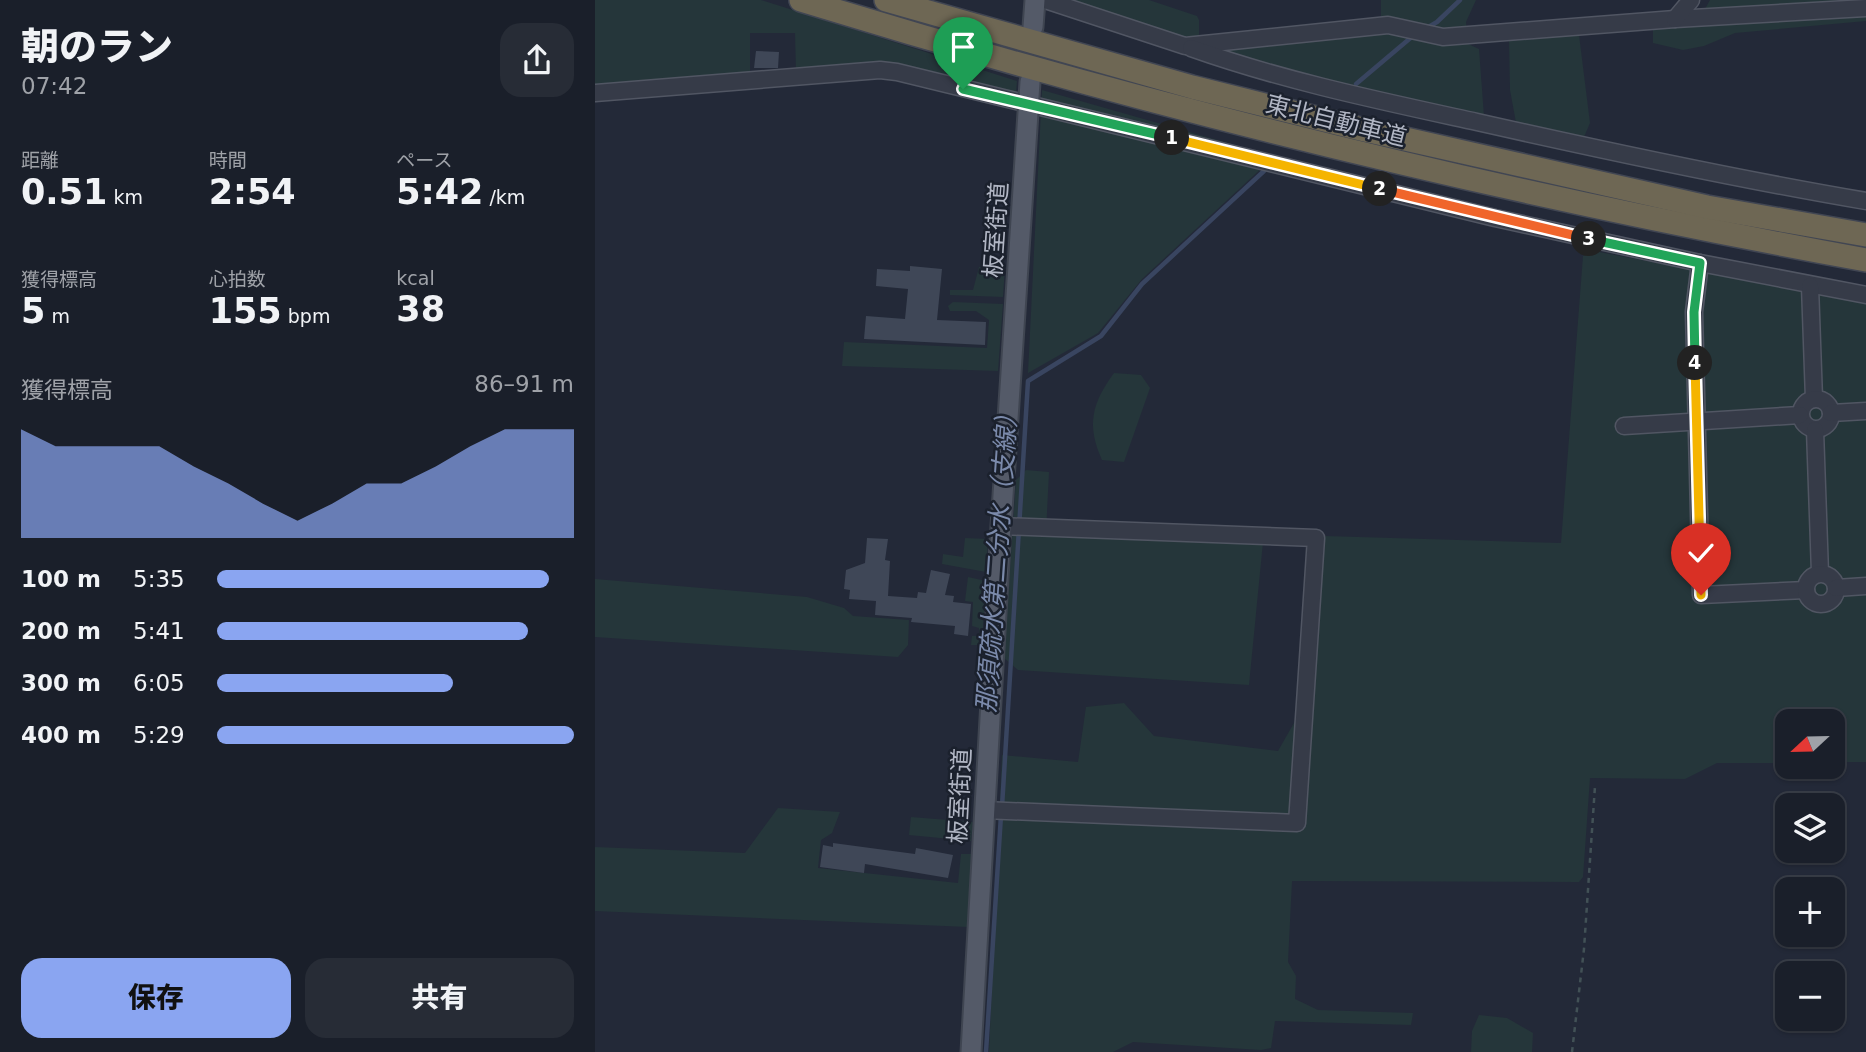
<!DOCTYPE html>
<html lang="ja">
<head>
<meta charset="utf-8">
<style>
	:root { --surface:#1a1f2a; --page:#272c36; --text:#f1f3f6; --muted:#9fa2a8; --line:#383d47; --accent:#8aa5f1 }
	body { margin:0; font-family:"DejaVu Sans","Noto Sans JP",sans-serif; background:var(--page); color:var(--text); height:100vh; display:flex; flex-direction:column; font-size:26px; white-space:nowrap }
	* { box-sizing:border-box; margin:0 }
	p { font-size:23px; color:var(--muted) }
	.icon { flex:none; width:38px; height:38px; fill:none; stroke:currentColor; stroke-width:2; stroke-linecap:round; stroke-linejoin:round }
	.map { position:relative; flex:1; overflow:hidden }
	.details { display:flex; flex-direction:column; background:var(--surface); width:595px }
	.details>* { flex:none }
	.needle { width:46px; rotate:248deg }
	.tools { position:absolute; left:1180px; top:709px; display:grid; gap:14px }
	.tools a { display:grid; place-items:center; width:70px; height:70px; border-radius:14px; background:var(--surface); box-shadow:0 2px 5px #0004,0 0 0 2px var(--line); font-size:35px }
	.pin { position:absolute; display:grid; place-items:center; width:60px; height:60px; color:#fff; margin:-72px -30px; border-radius:50% 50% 50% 0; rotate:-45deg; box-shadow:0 0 7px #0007 }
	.pin .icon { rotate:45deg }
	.km { position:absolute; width:35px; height:35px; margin:-18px; border-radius:50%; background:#222; color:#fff; font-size:19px; line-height:35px; text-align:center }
	.round { display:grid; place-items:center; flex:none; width:74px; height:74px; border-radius:21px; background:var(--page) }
	.headline { display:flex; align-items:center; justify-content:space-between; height:119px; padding:0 21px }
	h1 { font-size:38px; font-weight:800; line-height:52px }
	.metrics { display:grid; grid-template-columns:repeat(3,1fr); gap:10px; height:119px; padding:7px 21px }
	.metrics div { display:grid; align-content:center }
	.metrics b { font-size:35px; font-weight:800 }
	.metrics small { font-size:19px; font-weight:400 }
	.metrics p { font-size:19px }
	.chart { height:196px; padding:14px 21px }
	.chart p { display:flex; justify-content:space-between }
	.chart svg { width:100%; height:126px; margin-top:7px; fill:var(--accent); opacity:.7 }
	.action { display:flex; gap:14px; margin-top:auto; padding:14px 21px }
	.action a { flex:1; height:80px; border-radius:21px; background:var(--accent); color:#111; font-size:28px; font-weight:800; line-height:80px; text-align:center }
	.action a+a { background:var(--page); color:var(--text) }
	ul { padding:0 21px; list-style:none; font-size:23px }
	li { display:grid; grid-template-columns:112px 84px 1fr; align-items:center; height:52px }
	li i { height:18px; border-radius:9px; background:var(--accent) }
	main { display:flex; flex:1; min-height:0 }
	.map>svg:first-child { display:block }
	.green { fill:#25363a }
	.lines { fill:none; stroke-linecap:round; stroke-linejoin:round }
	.stream { stroke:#394560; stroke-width:4.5 }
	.building { fill:#3f4757 }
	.minor-casing { stroke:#515663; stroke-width:19 }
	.major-casing { stroke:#3f4551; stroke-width:23 }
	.highway-casing { stroke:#414653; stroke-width:26 }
	.path { stroke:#425156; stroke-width:2.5; stroke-dasharray:5 5; stroke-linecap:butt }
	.minor { stroke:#363b48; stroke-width:16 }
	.major { stroke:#545a68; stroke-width:19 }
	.highway { stroke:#6e6754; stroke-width:23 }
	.split-1-casing { stroke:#fff; stroke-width:14 }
	.split-2-casing { stroke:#fff; stroke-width:14 }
	.split-3-casing { stroke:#fff; stroke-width:14 }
	.split-4-casing { stroke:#fff; stroke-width:14 }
	.split-5-casing { stroke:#fff; stroke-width:14 }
	.split-1 { stroke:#22a559; stroke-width:9 }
	.split-2 { stroke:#f5b400; stroke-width:9 }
	.split-3 { stroke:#f0652b; stroke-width:9 }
	.split-4 { stroke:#22a559; stroke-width:9 }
	.split-5 { stroke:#f5b400; stroke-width:9 }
	.labels { text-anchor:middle; stroke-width:5; stroke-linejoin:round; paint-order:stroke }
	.street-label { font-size:24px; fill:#b1b6c4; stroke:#1b212d }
	.water-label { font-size:26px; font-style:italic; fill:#7b8aab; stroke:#1b212d }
</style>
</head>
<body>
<main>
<section class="details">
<div class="headline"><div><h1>朝のラン</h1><p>07:42</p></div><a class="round"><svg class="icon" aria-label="share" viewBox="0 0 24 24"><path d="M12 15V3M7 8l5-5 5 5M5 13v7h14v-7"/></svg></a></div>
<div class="metrics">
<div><p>距離</p><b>0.51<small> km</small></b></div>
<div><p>時間</p><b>2:54</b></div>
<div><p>ペース</p><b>5:42<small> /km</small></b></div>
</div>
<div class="metrics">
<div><p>獲得標高</p><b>5<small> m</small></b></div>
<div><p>心拍数</p><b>155<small> bpm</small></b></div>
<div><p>kcal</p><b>38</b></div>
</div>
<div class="chart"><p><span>獲得標高</span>86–91 m</p>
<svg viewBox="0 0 160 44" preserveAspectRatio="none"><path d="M0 44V6L10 12L20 12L30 12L40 12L50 19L60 25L70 32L80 38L90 32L100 25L110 25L120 19L130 12L140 6L150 6L160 6V44z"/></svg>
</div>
<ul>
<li><b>100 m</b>5:35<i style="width:93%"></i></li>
<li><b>200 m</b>5:41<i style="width:87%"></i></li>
<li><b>300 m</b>6:05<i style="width:66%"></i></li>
<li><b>400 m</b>5:29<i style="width:100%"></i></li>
</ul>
<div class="action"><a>保存</a><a>共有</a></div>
</section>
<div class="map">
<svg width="1271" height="1052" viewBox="0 0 1271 1052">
	<rect width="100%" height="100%" fill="#232938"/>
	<g class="green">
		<path d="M0 0H166L422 81 421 93 304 67 201 72 200 33H155V76L0 86Z"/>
		<path d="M477 0H554L602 16 604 20V37L585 36Z"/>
		<path d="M786 0H881L871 22 873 44 884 49 889 116 885 122 625 54 628 50 774 32 786 17Z"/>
		<path d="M1115 0H1271V21L1140 33 1109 46 1088 50 1058 43V29L1068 24 1098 22 1110 9Z"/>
		<path d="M984 35 995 123 989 137 984 141 922 128 915 90 914 41Z"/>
		<path d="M447 90 675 155 670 165 547 279 503 333 433 373Z"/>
		<path d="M999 251 1271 303V762H1237V721H1192V763H1122L1090 779 995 778 988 877 984 882 697 881 693 962 701 976 700 999 723 1010 818 1013 816 1025 680 1021 676 1048 666 1050 538 1042 518 1052H394L407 755 483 762 491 707 529 703 559 736 683 751 720 686 730 536 966 543 988 256Z"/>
		<path d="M384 267H410L408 297 355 295V290H378Z"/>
		<path d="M358 302 408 304 403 371 247 366 249 342 392 348 394 320 381 311H355L353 306Z"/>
		<path d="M519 373 546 375 555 388 529 462 507 460C491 425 497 403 519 373Z"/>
		<path d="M431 470 454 472 451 533 668 542 654 685 423 670 409 658 421 480Z"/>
		<path d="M370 538 393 539 391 572 347 564 348 554 368 557Z"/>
		<path d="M373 577 391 581 387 645H376L377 636H384V628L377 626 378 602 370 601Z"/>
		<path d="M0 579 212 597 249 608 258 616 314 620 313 645 303 657 0 637Z"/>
		<path d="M183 808 245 812 237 833 226 840 223 868 363 883 366 854H377L373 927 0 911V847L150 853Z"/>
		<path d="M316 817 378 822 376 841 314 835Z"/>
		<path d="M884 1015 912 1018 938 1033 937 1052H876L877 1031Z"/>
	</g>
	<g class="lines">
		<g class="stream">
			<path d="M830 29 842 22 865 0"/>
			<path d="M761 84 819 35"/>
			<path d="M407 807 433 381 506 336 547 284 669 171"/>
			<path d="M391 1052 406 815"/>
		</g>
	</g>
	<g class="building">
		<path d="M161 51 184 52 183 68H159Z"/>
		<path d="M315 266 347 269 342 320 391 322 390 345 269 339 271 316 310 319 313 289 281 286 282 269 315 271Z"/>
		<path d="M272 538 293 539 290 560 295 561 293 596 322 598 323 592 331 593 336 570 355 574 350 595 359 596 358 602 376 604 373 636 359 634 360 626 316 622 317 618 280 615 281 601 254 599 255 590 249 589 251 570 270 563Z"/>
		<path d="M238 843 320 854 321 848 358 855 353 878 270 864 269 873 225 867 228 845 238 847Z"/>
	</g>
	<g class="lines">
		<g class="minor-casing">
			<g id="minor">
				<path d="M450 0 590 46 793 25 848 37 1080 19 1271 8"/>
				<path d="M1080 19 1096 0"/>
				<path d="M596 48C689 81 786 101 882 122 1011 151 1141 179 1271 201"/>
				<path d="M0 93 285 70 302 72 900 218 1105 263 1271 295"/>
				<path d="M1105 263 1099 312 1106 595 1211 590"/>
				<path d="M1215 286 1219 399"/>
				<circle cx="1221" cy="414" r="15"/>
				<path d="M1236 413 1271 411"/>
				<path d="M1029 426 1205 415"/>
				<path d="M1220 430 1225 573"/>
				<circle cx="1226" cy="589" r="15"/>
				<path d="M1241 588 1271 586"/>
				<path d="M389 810 702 823 721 538 406 526"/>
			</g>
		</g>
		<g class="major-casing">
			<g id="major">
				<path d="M438 27 440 0"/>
				<path d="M376 1052 406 526 435 82"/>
			</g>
		</g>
		<g class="highway-casing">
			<g id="highway">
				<path d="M206 0C557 108 910 194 1271 260"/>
				<path d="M291 0 597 87 766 129 1112 207 1271 235"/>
			</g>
		</g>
		<path class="path" d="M977 1052 989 949 1000 786"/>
		<use href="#minor" class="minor"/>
		<use href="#major" class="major"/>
		<use href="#highway" class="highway"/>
	</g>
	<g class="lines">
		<g class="split-1-casing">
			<path id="split-1" d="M368 89 577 138"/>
		</g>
		<g class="split-2-casing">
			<path id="split-2" d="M577 138 785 189"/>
		</g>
		<g class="split-3-casing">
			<path id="split-3" d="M785 189 994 239"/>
		</g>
		<g class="split-4-casing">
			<path id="split-4" d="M994 239 1105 263 1099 312 1100 363"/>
		</g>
		<g class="split-5-casing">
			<path id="split-5" d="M1100 363 1106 595"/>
		</g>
		<use href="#split-1" class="split-1"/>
		<use href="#split-2" class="split-2"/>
		<use href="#split-3" class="split-3"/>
		<use href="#split-4" class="split-4"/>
		<use href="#split-5" class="split-5"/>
	</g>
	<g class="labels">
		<g class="street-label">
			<text transform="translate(741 121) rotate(14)" y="8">東北自動車道</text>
			<text transform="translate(401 230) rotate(-86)" y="8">板室街道</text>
			<text transform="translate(365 796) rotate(-87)" y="8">板室街道</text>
		</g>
		<g class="water-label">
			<text transform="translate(402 557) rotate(-86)" y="9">那須疏水第二分水（支線）</text>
		</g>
	</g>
</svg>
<div class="tools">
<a><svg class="needle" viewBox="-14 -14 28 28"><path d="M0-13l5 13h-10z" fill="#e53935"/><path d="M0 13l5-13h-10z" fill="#9fa2a8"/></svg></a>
<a><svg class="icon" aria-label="layers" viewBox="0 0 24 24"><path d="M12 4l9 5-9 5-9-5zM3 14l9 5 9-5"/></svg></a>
<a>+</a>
<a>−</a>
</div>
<div class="pin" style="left:368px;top:89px;background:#1e9e55"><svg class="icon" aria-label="arrive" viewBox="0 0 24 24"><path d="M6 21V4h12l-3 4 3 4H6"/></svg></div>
<div class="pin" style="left:1106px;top:595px;background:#d93025"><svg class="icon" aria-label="check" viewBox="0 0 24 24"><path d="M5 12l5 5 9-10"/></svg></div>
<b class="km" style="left:577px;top:138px">1</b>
<b class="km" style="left:785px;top:189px">2</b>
<b class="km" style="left:994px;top:239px">3</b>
<b class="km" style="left:1100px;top:363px">4</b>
</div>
</main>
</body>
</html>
